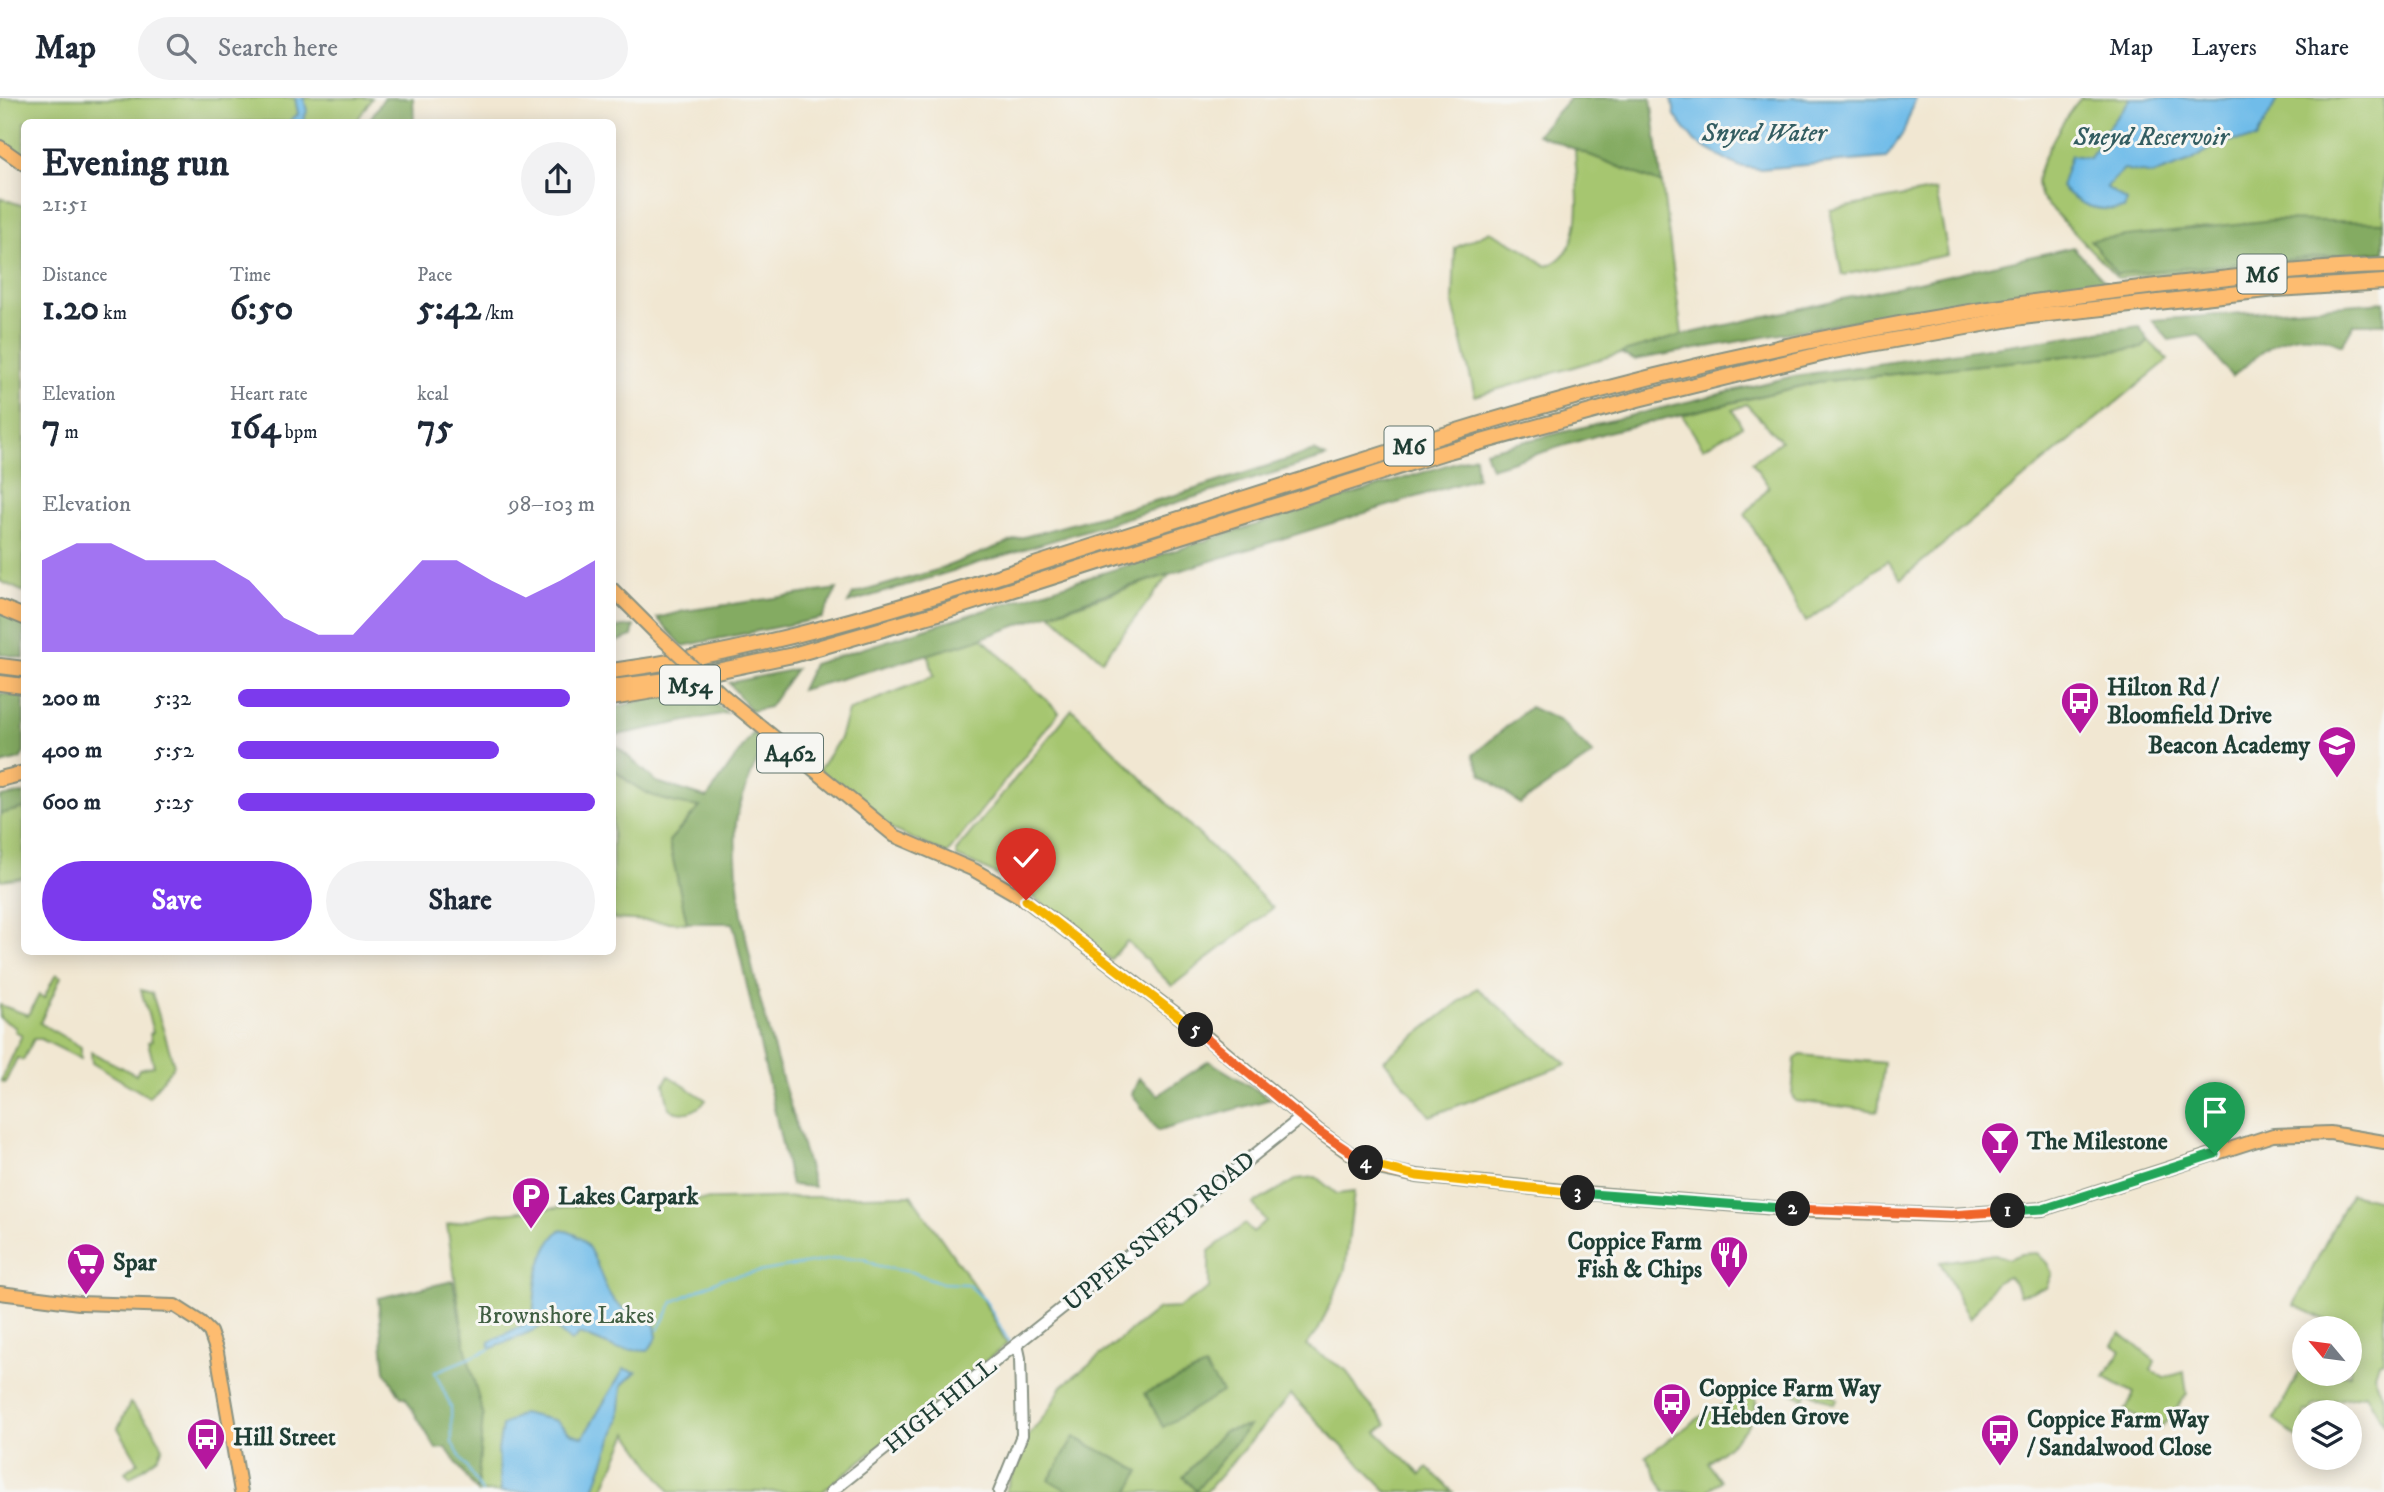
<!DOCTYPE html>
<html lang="en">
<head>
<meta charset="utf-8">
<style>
	:root { --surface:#fff; --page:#f2f2f3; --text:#1f2937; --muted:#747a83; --line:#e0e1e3; --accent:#7c3aed }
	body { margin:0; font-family:"IM FELL DW Pica",serif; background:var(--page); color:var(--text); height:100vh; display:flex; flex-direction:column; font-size:26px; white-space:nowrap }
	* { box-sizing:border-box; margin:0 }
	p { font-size:23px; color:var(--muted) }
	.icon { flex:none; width:38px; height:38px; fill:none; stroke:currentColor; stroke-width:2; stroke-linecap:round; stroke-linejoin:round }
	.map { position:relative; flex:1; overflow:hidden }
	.side { position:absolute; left:21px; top:21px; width:595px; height:836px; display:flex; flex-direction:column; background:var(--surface); border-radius:10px; box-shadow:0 4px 18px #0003 }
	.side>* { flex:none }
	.needle { width:46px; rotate:299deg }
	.buttons { position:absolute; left:2292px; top:1218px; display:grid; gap:14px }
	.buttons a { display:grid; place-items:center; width:70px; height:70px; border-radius:50%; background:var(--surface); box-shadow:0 4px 18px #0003; font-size:35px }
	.pin { position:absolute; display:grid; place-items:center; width:60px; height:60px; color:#fff; margin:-72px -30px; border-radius:50% 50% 50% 0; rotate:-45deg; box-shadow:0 0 7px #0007 }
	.pin .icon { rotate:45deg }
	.km { position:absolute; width:35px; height:35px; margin:-18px; border-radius:50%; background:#222; color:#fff; font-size:19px; line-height:35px; text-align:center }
	.round { display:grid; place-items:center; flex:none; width:74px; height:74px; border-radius:37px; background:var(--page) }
	.summary { display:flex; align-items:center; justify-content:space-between; height:119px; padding:0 21px }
	h1 { font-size:38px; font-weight:700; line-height:52px }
	.metrics { display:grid; grid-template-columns:repeat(3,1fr); gap:10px; height:119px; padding:7px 21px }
	.metrics div { display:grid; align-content:center }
	.metrics b { font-size:35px; font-weight:700 }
	.metrics small { font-size:19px; font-weight:400 }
	.metrics p { font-size:19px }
	.chart { height:196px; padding:14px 21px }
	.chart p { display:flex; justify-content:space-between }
	.chart svg { width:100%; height:126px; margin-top:7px; fill:var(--accent); opacity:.7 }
	.cta { display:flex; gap:14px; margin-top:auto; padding:14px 21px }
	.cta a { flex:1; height:80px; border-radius:42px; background:var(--accent); color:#fff; font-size:28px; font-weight:700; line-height:80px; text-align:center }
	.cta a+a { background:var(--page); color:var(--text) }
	ul { padding:0 21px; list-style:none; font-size:23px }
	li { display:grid; grid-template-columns:112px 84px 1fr; align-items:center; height:52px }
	li i { height:18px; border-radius:9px; background:var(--accent) }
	header { display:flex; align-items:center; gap:42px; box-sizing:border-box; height:98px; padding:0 35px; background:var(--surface); border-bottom:2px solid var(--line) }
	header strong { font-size:33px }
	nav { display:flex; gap:38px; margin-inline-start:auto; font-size:24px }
	.search { width:490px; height:63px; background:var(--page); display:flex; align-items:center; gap:18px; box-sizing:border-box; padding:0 24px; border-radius:38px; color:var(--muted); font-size:26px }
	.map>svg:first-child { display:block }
	.green { fill:#a6c66f; stroke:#628252; stroke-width:2 }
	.forest { fill:#84ab62; stroke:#52744b; stroke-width:2 }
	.water { fill:#6fbce9; stroke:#477c8e; stroke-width:2 }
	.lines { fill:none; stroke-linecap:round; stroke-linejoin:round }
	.stream { stroke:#6fbce9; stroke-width:2 }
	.minor-casing { stroke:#889283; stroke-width:14 }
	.major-casing { stroke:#889283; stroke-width:16 }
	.highway-casing { stroke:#889283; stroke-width:18 }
	.minor { stroke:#fff; stroke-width:10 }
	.major { stroke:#fdbc70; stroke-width:12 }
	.highway { stroke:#fdbc70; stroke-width:14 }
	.major-bridge-casing { stroke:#889283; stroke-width:16; stroke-linecap:butt }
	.major-bridge { stroke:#fdbc70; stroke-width:12 }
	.split-1-casing { stroke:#fff; stroke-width:14 }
	.split-2-casing { stroke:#fff; stroke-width:14 }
	.split-3-casing { stroke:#fff; stroke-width:14 }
	.split-4-casing { stroke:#fff; stroke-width:14 }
	.split-5-casing { stroke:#fff; stroke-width:14 }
	.split-6-casing { stroke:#fff; stroke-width:14 }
	.split-1 { stroke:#22a559; stroke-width:9 }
	.split-2 { stroke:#f0652b; stroke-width:9 }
	.split-3 { stroke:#22a559; stroke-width:9 }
	.split-4 { stroke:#f5b400; stroke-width:9 }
	.split-5 { stroke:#f0652b; stroke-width:9 }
	.split-6 { stroke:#f5b400; stroke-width:9 }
	.labels { text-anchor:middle; stroke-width:6; stroke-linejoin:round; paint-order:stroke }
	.shield { fill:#f6f6f2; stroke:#60746d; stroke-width:2 }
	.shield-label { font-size:23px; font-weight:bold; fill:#1f3d34 }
	.poi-label { font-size:24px; font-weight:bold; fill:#1f3d34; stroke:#f6f6f2; text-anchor:start }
	.street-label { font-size:24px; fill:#1f3d34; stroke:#f6f6f2 }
	.park-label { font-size:24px; fill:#415f43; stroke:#f6f6f2 }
	.water-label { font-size:26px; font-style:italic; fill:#335d61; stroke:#f6f6f2 }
</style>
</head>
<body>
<header>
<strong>Map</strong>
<div class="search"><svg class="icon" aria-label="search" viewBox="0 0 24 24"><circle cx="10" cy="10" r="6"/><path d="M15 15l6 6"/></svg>Search here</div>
<nav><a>Map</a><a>Layers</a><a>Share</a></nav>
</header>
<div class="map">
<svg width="2384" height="1394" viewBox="0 0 2384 1394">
	<rect width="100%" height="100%" fill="#f6f6f2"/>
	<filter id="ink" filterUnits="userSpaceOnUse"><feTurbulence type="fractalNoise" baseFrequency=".0143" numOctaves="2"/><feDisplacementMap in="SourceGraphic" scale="14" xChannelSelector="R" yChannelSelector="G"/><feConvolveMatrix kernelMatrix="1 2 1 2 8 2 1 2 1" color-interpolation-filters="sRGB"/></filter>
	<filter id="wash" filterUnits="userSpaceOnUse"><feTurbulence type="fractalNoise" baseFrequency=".00686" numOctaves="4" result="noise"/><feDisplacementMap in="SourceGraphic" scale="28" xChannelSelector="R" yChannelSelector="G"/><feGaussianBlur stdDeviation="1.57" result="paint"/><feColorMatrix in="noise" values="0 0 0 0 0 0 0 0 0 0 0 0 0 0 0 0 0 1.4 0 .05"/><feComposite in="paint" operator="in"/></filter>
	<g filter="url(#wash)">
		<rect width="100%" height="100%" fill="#f1e7d2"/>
		<g class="green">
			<path d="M0 0H372L356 24H24V57L0 42Z"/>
			<path d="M2081 0H2384V155L2118 180 2041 100C2040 96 2037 89 2037 84 2039 62 2066 16 2081 0Z"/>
			<path d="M1575 51 1662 86 1682 237 1475 298 1453 206 1455 150 1490 133 1524 151 1546 168C1590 154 1576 87 1575 51Z"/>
			<path d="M1936 92 1948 157 1842 177 1830 112Z"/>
			<path d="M0 100 24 108V494L0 483Z"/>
			<path d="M2149 243 2168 262 1901 481 1887 463 1806 524 1745 416 1769 389 1752 364 1781 343 1746 306 1733 312 1742 328 1703 350 1682 317 1818 284 2142 250Z"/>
			<path d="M1170 476 1102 562 1051 516Z"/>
			<path d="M982 540 1059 614 947 756 895 733 819 672 840 640 848 613 934 578 928 556Z"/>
			<path d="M1072 611 1273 810 1172 888 1127 843 1110 862C1060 818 1021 783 957 759L956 753Z"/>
			<path d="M612 670C638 695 665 706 700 708L669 743 687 825 613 821Z"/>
			<path d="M24 710V779L0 782V716Z"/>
			<path d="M56 876 61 879 40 925 81 949V961L41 941H34L23 962 17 960 5 985 1 983 22 937 15 933 16 930 0 920V907L28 917 39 897 44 900Z"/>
			<path d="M1477 890 1567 966 1430 1018 1384 962Z"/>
			<path d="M141 892 152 895 174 967 149 999 92 965 91 954 136 977 139 971 154 968 148 944 152 943 150 936 153 934Z"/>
			<path d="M1801 957 1884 965 1878 1013 1795 1003 1792 997 1795 961Z"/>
			<path d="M669 978 706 1002C698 1014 680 1019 669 1010L664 986Z"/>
			<path d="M1316 1079 1337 1096 1354 1094 1345 1172 1319 1231 1306 1248 1346 1272 1361 1297 1387 1326 1377 1334 1421 1377 1428 1370 1453 1394H1388L1291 1297 1206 1394H1005L1027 1340 1049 1312 1062 1288 1158 1211 1178 1210 1209 1190V1153L1245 1126 1253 1134 1266 1123 1253 1106 1297 1081Z"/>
			<path d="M2350 1096 2384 1104V1262L2378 1264 2374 1277 2384 1300V1327L2366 1296 2313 1307 2311 1314H2305L2304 1345 2274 1322 2305 1263V1276H2350V1230H2322L2326 1222 2294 1207Z"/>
			<path d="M911 1097 980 1196 1007 1246 822 1394H670L628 1335 602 1394H477L465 1247 447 1127 492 1116 627 1103Z"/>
			<path d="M2037 1155 2047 1165 2052 1175 2046 1190 2019 1197 2016 1187 2008 1178 1997 1183 1970 1221 1940 1164 1995 1156 2008 1161 2021 1156Z"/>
			<path d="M2120 1235 2155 1263 2151 1272 2164 1280 2184 1274 2187 1296 2160 1331 2125 1313 2134 1295 2104 1279 2121 1253 2113 1247Z"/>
			<path d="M1800 1286 1821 1291 1838 1301 1834 1306 1807 1293 1804 1301 1791 1295 1793 1289Z"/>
			<path d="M1752 1293 1756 1297C1759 1328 1729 1346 1708 1365L1721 1383 1705 1394H1665L1646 1358 1703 1317Z"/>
			<path d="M130 1305 152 1329 163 1349 158 1359 130 1380 125 1374 138 1364 118 1330Z"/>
		</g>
		<g class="forest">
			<path d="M384 0H413L414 24H368Z"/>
			<path d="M1570 0H1651L1662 86 1537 36Z"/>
			<path d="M2273 122 2384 124V153L2117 176 2090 142Z"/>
			<path d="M2073 149 2107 185 1899 215 1634 262 1620 255 1682 237Z"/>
			<path d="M2384 204V226H2354L2342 247C2292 224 2270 247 2232 279L2199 237 2169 242 2152 222Z"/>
			<path d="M2139 228 2149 243 2142 250 1818 284 1608 334 1491 370 1485 353 1794 278Z"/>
			<path d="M1314 353 1326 359 848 505 853 496 937 472 1020 440 1183 395Z"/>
			<path d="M1475 358 1477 380 1099 498 968 545 801 592 813 566Z"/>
			<path d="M837 491 822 520 683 548 657 520 684 513Z"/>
			<path d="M0 513 24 523V560L0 556Z"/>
			<path d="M634 528 632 538 613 545V530Z"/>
			<path d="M796 571 769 609 751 613 729 585Z"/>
			<path d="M695 589 727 615 613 638 612 610Z"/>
			<path d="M0 595 24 599V655L20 661 0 666Z"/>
			<path d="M1530 609 1560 623 1593 656 1520 706 1482 676 1473 657Z"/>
			<path d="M753 635 766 647C756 660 737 710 736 726 730 835 785 983 814 1089L791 1087 733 825H687L669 743 700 709C664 705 638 695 613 670V645L657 684 707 700Z"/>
			<path d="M24 695V710L0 716V699Z"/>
			<path d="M1209 963 1271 1001 1158 1033 1132 996 1139 980 1158 997Z"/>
			<path d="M453 1183 465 1248 483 1317 477 1394 446 1350 436 1351 405 1299H401L385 1273 378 1200Z"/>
			<path d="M1205 1269 1222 1294 1163 1329 1145 1295Z"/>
			<path d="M1249 1328 1196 1393 1183 1379 1224 1333Z"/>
			<path d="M1074 1339 1140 1373 1129 1394H1070L1049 1382Z"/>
		</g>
		<g class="water">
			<path d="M295 0H304L307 13 303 24H288L298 16Z"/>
			<path d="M1672 0H1916L1903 35 1886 60 1760 71 1738 68 1695 44 1675 18Z"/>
			<path d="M2131 0H2278L2256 41 2221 44 2191 63 2152 77 2124 71 2106 89 2127 103 2124 111C2096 113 2080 109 2061 89L2071 57 2090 60 2103 36Z"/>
			<path d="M560 1132C600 1136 595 1184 617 1206 628 1216 644 1218 655 1227L657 1239 648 1253 617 1251 580 1236 571 1244 555 1230 543 1228 491 1251 489 1244 533 1222C535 1191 536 1155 560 1132Z"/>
			<path d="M624 1271 636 1274 622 1287 619 1322 593 1394H501L498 1352 502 1328 522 1315 557 1323 570 1335 583 1339Z"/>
		</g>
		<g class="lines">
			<g class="stream">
				<path d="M658 1232 673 1204 723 1180 839 1160 864 1161 879 1169 912 1174 942 1185 968 1186 986 1203 1009 1244"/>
				<path d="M482 1394 452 1345 451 1309 435 1274 491 1251"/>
			</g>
		</g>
	</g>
	<g filter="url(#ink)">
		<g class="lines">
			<g class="minor-casing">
				<g id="minor">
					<path d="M831 1394 1302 1019"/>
					<path d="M999 1394 1022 1337 1020 1260 1017 1246"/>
				</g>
			</g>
			<g class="major-casing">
				<g id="major">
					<path d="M0 49 24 66"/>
					<path d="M612 491 656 535"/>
					<path d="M725 599 895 738 974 772 1026 802 1207 940 1317 1032 1348 1054 1378 1070 1417 1078 1572 1094 1813 1113 1951 1117 2043 1111 2273 1037 2330 1035 2384 1044"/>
					<path d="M0 1195 79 1205 175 1208 200 1224 210 1234 217 1254 241 1394"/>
				</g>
			</g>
			<g class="highway-casing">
				<g id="highway">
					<path d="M0 509 24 519"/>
					<path d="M0 568 24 571"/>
					<path d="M612 573C761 553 904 509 1047 463 1175 423 1303 381 1431 341 1670 266 1916 215 2165 187 2238 179 2311 170 2384 168"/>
					<path d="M0 585 24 588"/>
					<path d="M612 589 683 580 793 557 945 513 1445 354 1638 301 1833 253 2022 219 2276 191 2384 184"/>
					<path d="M612 600 659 592"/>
					<path d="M0 681 24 675"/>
				</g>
			</g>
			<use href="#minor" class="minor"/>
			<use href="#major" class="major"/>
			<use href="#highway" class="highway"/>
			<g class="major-bridge-casing">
				<path id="major-bridge" d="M656 535 725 599"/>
			</g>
			<use href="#major-bridge" class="major-bridge"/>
		</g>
	</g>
	<g class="lines" filter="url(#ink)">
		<g class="split-1-casing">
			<path id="split-1" d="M2008 1113 2043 1111 2215 1056"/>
		</g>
		<g class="split-2-casing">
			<path id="split-2" d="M1793 1111 1951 1117 2008 1113"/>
		</g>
		<g class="split-3-casing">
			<path id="split-3" d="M1578 1095 1793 1111"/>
		</g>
		<g class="split-4-casing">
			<path id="split-4" d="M1366 1065 1417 1078 1578 1095"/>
		</g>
		<g class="split-5-casing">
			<path id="split-5" d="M1196 932 1317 1032 1366 1065"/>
		</g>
		<g class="split-6-casing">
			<path id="split-6" d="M1026 802 1196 932"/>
		</g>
		<use href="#split-1" class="split-1"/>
		<use href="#split-2" class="split-2"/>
		<use href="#split-3" class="split-3"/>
		<use href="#split-4" class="split-4"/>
		<use href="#split-5" class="split-5"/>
		<use href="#split-6" class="split-6"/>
	</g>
	<defs>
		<g id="bus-pin" transform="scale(2.0125)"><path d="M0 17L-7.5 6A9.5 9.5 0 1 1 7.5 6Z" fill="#b5179e" stroke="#f6f6f2"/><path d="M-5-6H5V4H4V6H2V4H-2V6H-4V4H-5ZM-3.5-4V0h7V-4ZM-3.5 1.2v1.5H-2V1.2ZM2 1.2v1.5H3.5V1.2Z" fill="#fff"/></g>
		<g id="school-pin" transform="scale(2.0125)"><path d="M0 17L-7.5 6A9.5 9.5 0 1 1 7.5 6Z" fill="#b5179e" stroke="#f6f6f2"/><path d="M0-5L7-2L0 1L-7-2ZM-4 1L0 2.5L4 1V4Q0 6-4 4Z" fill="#fff"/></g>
		<g id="bar-pin" transform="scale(2.0125)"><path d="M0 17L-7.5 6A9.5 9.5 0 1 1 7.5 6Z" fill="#b5179e" stroke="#f6f6f2"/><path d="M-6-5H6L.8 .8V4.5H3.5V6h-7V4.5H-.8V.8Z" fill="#fff"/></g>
		<g id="parking-pin" transform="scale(2.0125)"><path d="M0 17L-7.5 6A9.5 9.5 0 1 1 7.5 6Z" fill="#b5179e" stroke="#f6f6f2"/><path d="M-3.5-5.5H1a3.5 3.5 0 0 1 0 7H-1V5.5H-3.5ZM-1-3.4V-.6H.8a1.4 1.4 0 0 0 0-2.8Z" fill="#fff"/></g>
		<g id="restaurant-pin" transform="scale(2.0125)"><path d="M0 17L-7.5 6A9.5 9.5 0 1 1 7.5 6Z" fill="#b5179e" stroke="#f6f6f2"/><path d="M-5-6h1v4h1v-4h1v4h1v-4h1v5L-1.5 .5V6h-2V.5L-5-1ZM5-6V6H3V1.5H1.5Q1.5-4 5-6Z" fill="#fff"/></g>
		<g id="supermarket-pin" transform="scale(2.0125)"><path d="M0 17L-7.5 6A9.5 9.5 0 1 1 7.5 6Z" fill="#b5179e" stroke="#f6f6f2"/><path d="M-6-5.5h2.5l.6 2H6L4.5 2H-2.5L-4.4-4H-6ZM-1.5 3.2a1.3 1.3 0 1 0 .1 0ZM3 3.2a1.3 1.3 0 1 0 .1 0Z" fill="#fff"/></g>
	</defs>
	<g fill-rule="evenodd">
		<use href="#bus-pin" x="2080" y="603"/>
		<use href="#school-pin" x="2337" y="647"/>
		<use href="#bar-pin" x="2000" y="1043"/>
		<use href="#parking-pin" x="531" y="1098"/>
		<use href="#restaurant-pin" x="1729" y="1157"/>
		<use href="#supermarket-pin" x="86" y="1164"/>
		<use href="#bus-pin" x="1672" y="1304"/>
		<use href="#bus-pin" x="2000" y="1335"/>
		<use href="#bus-pin" x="206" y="1339"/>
	</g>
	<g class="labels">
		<g class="shield">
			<rect x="2237.5" y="156.5" width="49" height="39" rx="5"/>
			<rect x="1384.5" y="328.5" width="49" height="39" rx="5"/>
			<rect x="660" y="567.5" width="60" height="39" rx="5"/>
			<rect x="757" y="635.5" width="66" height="39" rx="5"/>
		</g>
		<g class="shield-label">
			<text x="2262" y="184">M6</text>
			<text x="1409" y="356">M6</text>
			<text x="690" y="595">M54</text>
			<text x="790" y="663">A462</text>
		</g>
		<g class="poi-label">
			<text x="2107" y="597">Hilton Rd /<tspan x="2107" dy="28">Bloomfield Drive</tspan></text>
			<text x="2310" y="655" text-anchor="end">Beacon Academy</text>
			<text x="2027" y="1051">The Milestone</text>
			<text x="558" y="1106">Lakes Carpark</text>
			<text x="1702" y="1151" text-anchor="end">Coppice Farm<tspan x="1702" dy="28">Fish &amp; Chips</tspan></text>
			<text x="113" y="1172">Spar</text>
			<text x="1699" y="1298">Coppice Farm Way<tspan x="1699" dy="28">/ Hebden Grove</tspan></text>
			<text x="2027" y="1329">Coppice Farm Way<tspan x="2027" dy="28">/ Sandalwood Close</tspan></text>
			<text x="233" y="1347">Hill Street</text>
		</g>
		<g class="street-label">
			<text transform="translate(1159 1133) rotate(-39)" y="8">UPPER SNEYD ROAD</text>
			<text transform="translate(940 1307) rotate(-39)" y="8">HIGH HILL</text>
		</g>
		<g class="park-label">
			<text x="566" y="1225">Brownshore Lakes</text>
		</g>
		<g class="water-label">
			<text x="1764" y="43">Snyed Water</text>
			<text x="2151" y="47">Sneyd Reservoir</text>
		</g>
	</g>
</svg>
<div class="buttons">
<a><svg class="needle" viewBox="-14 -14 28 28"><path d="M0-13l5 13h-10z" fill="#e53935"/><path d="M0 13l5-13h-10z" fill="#747a83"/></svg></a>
<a><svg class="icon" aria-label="layers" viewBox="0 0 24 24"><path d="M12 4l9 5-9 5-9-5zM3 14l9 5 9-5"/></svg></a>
</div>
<div class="pin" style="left:2215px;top:1056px;background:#1e9e55"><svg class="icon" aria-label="arrive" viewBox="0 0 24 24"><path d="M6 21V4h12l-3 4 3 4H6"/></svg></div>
<div class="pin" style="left:1026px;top:802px;background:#d93025"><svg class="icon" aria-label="check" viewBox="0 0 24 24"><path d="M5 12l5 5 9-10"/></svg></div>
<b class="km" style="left:2008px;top:1113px">1</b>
<b class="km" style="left:1793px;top:1111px">2</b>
<b class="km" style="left:1578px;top:1095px">3</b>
<b class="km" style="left:1366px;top:1065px">4</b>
<b class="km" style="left:1196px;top:932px">5</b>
<section class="side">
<div class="summary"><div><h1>Evening run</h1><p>21:51</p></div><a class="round"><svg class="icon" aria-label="share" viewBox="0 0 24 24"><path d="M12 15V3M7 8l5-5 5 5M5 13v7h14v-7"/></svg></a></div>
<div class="metrics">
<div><p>Distance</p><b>1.20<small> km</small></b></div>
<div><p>Time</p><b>6:50</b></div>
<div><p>Pace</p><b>5:42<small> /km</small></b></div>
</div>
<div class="metrics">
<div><p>Elevation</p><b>7<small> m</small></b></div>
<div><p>Heart rate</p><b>164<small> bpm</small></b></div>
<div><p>kcal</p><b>75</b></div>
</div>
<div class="chart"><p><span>Elevation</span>98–103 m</p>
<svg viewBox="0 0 160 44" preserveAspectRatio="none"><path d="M0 44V12L10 6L20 6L30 12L40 12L50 12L60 19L70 32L80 38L90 38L100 25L110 12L120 12L130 19L140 25L150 19L160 12V44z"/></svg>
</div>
<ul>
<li><b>200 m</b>5:32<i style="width:93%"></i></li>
<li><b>400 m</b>5:52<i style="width:73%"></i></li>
<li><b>600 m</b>5:25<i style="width:100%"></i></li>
</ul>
<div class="cta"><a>Save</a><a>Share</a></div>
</section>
</div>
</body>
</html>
